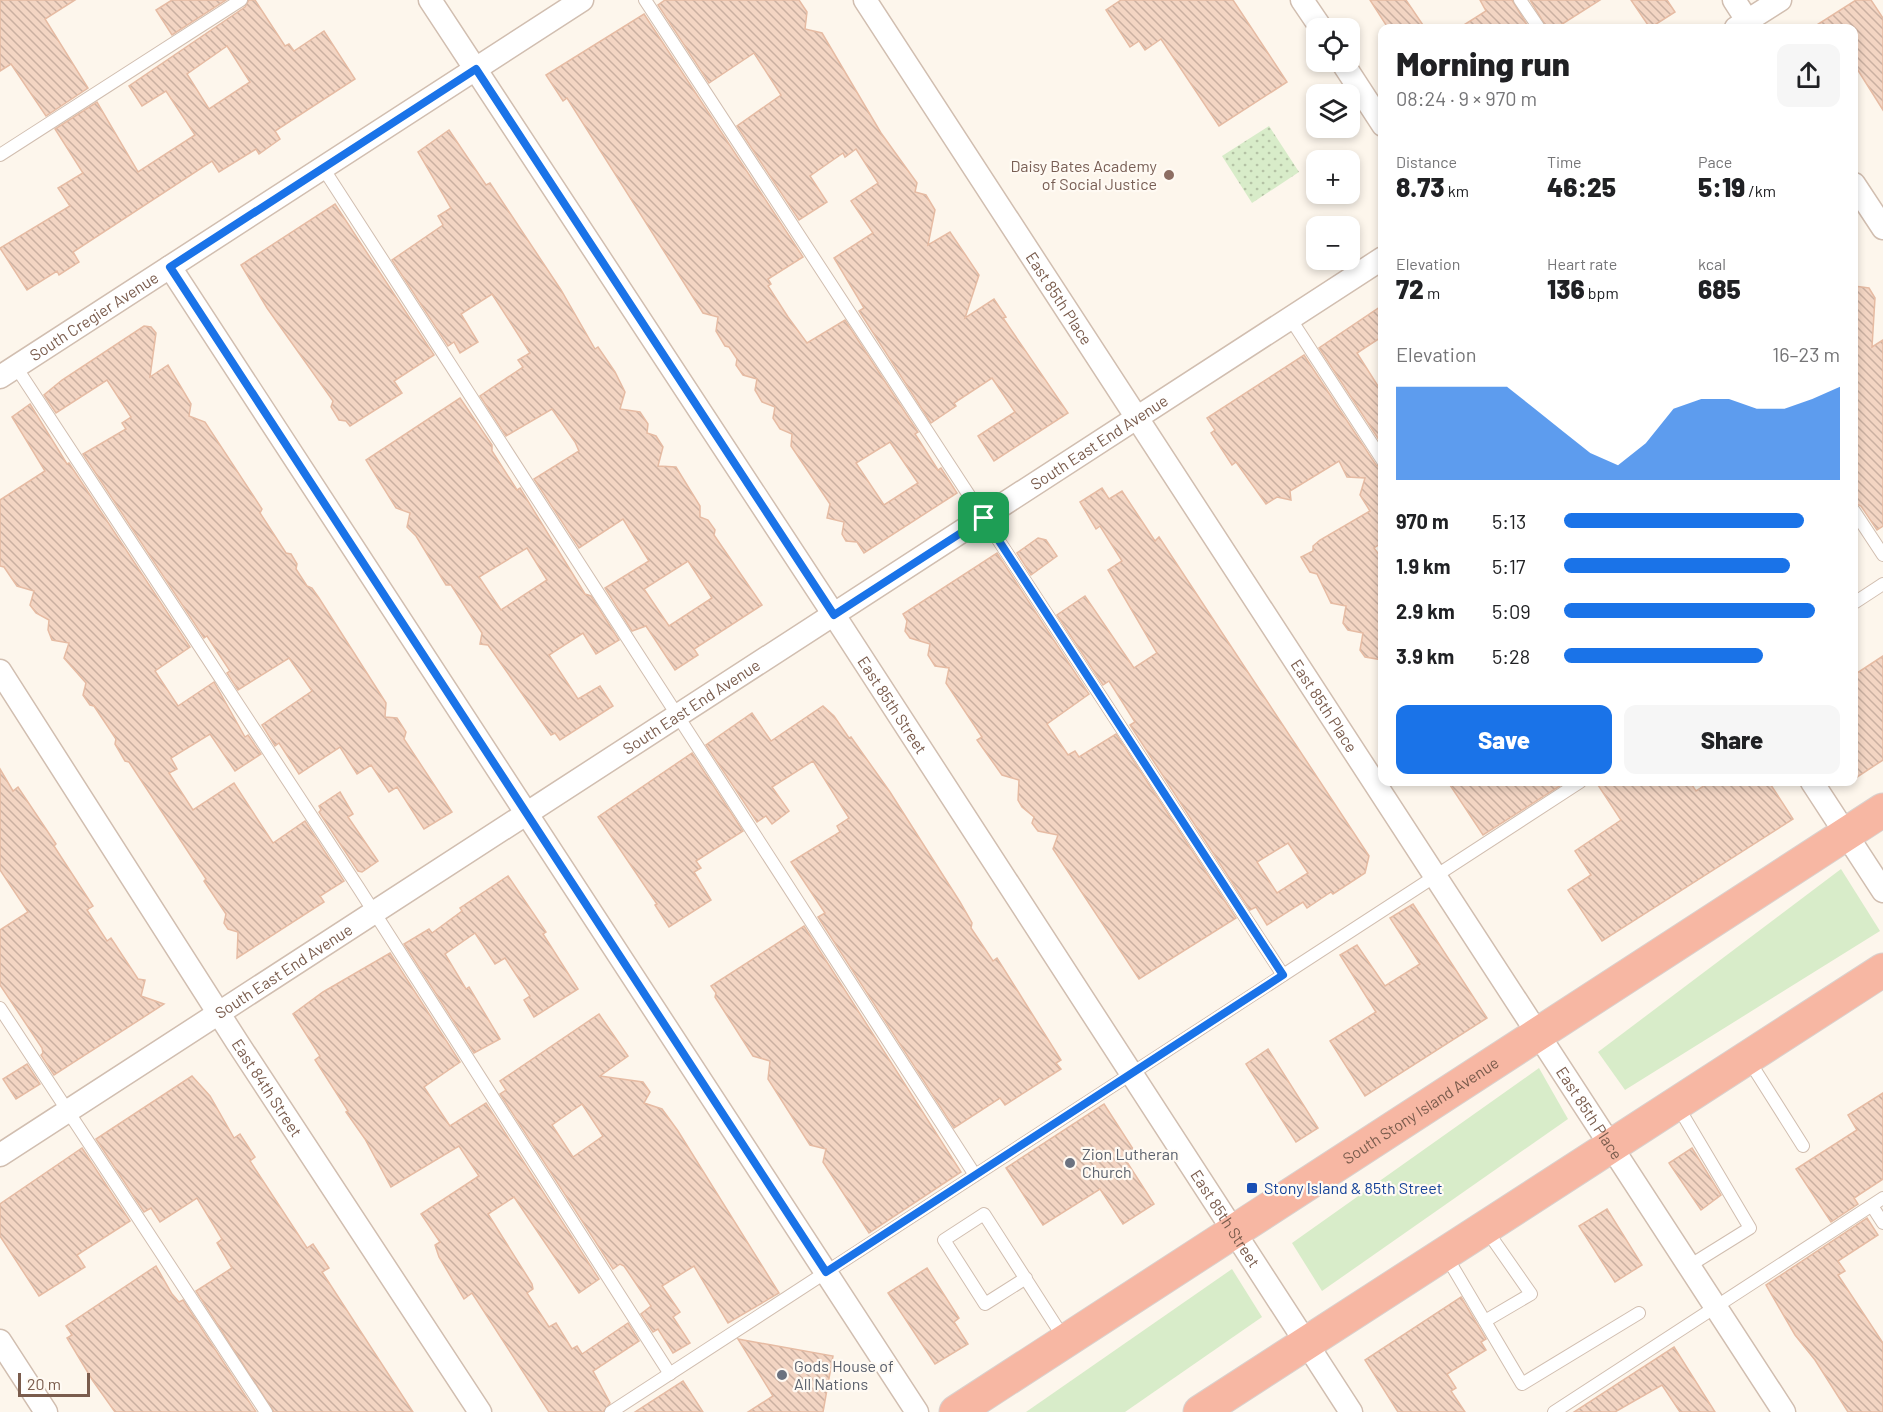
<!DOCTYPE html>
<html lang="en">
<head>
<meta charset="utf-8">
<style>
	:root { --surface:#fff; --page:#f6f6f6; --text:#202124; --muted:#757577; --accent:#1a73e8 }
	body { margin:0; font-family:Barlow,sans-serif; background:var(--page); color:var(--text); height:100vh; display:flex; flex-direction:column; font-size:22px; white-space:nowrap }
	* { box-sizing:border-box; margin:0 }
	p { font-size:20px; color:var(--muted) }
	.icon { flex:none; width:33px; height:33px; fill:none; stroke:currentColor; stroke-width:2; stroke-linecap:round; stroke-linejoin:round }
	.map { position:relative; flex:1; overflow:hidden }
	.details { position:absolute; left:1378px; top:24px; width:480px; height:762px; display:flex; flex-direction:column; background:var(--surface); border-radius:12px; box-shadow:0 3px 9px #0003 }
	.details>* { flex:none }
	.tools { position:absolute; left:1306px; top:18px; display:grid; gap:12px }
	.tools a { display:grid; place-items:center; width:54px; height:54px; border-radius:12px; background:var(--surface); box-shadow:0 3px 9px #0003; font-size:30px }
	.scale { position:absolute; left:18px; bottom:15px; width:72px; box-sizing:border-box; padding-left:6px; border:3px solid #7a5c4d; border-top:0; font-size:16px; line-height:21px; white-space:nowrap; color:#7a5c4d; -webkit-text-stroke:4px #fffaf3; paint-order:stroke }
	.pin { position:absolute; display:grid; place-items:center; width:51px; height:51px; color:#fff; margin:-26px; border-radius:12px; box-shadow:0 3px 9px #0006 }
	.round { display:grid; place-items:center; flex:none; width:63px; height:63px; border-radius:12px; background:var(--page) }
	.summary { display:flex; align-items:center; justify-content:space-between; height:102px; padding:0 18px }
	h1 { font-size:33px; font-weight:800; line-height:45px }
	.figures { display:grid; grid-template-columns:repeat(3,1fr); gap:9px; height:102px; padding:6px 18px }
	.figures div { display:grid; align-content:center }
	.figures b { font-size:26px; font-weight:800 }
	.figures small { font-size:16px; font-weight:400 }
	.figures p { font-size:16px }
	.chart { height:168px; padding:12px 18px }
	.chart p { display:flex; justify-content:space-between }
	.chart svg { width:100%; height:108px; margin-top:6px; fill:var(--accent); opacity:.7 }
	.action { display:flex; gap:12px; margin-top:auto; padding:12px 18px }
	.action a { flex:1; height:69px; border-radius:12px; background:var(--accent); color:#fff; font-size:24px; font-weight:800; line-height:69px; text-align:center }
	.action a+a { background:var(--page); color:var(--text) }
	ul { padding:0 18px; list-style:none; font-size:20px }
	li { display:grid; grid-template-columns:96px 72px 1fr; align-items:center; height:45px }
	li i { height:15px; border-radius:8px; background:var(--accent) }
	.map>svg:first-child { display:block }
	.grass { fill:#d8ecc9 }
	.park { fill:url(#park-dots) }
	.building { fill:url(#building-back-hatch); stroke:#e6bba3; stroke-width:1.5; fill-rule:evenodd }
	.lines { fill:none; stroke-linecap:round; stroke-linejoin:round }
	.lane-casing { stroke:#d1beb0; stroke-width:14 }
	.street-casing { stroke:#d1beb0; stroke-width:25 }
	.highway-casing { stroke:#dad1cd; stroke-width:35 }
	.lane { stroke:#fff; stroke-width:12 }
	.street { stroke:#fff; stroke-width:22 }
	.highway { stroke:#f7b7a3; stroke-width:33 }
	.route-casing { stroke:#fff; stroke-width:12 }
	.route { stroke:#1a73e8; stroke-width:8 }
	.education-dot { fill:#8d6e63; stroke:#fffaf3; stroke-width:2 }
	.worship-dot { fill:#6b7280; stroke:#fffaf3; stroke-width:2 }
	.transit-dot { fill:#1a4fb4; stroke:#fffaf3; stroke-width:2 }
	.labels { text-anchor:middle; stroke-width:4.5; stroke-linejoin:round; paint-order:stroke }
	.education-label { font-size:16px; fill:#785e54; stroke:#fffaf3; text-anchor:end }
	.street-label { font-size:16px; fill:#7a5c4d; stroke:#fffaf3 }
	.worship-label { font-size:16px; fill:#5b616d; stroke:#fffaf3; text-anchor:start }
	.transit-label { font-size:16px; fill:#164399; stroke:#fffaf3; text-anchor:start }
</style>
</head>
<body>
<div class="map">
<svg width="1883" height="1412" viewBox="0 0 1883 1412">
	<defs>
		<pattern id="park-dots" width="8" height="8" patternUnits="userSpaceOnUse" patternTransform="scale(1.5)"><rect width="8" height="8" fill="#d8ecc9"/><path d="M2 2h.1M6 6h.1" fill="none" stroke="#b4c2a5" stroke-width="1.8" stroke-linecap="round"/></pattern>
		<pattern id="building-back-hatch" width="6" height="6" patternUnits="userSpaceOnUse" patternTransform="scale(1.5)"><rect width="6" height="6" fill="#f3d5c3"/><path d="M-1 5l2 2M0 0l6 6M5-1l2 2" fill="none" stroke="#cab0a1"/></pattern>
	</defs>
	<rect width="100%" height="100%" fill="#fdf6ec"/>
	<g class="grass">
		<path d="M1841 869 1880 931 1625 1090 1598 1052Z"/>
		<path d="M1539 1068 1568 1119 1322 1291 1292 1243Z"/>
		<path d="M1232 1269 1262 1317 1125 1412H1026Z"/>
	</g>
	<path class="park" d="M1269 126 1299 172 1252 203 1222 156Z"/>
	<g class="building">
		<path d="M0 0H75L45 19 88 88 46 116 11 64 0 71Z"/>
		<path d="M172 0H226L172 35 156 10Z"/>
		<path d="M249 0H255L285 46 289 44 294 51 324 31 355 79 275 131 280 139 259 154 256 149 219 172 212 161 73 252 79 262 59 275 57 271 27 290 0 248 70 206 58 188 83 173 55 129 97 102 138 172 195 135 166 91 142 106 129 86 245 7ZM227 46 250 82 209 109 187 74Z"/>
		<path d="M665 0H799L807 12 805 29 822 33 881 133 917 183 915 192 926 195 935 210 928 245 950 232 979 275 965 318 994 299 1006 317 1003 318 1068 413 994 461 978 436 1015 412 992 378 954 403 956 406 931 423 859 311 864 308 834 258 873 233 851 201 878 183 856 149 845 157 843 153 810 176 827 202 799 220 737 126 781 95 754 53 709 83 658 5Z"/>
		<path d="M1121 0H1233L1287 82 1219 126 1161 39 1145 50 1139 41 1130 47 1106 10Z"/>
		<path d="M1370 0H1406L1425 28H1388Z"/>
		<path d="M1480 0H1512L1529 28H1459L1486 11Z"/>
		<path d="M1530 0H1600L1556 28H1547Z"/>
		<path d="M1631 0H1667L1675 12 1650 28Z"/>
		<path d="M1856 0H1871L1883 18V110L1854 64V28H1812Z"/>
		<path d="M644 14 803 257 768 279 771 284 768 286 788 317 807 343 845 320 918 432 915 434 938 470 941 468 957 493 864 553 857 542 846 541 842 534 844 522 827 518 830 504 791 446 792 434 780 429 773 418 775 407 762 402 755 390 757 379 743 375 736 365 737 359 729 347 725 346 716 331 718 317 703 313 567 98 563 101 546 75ZM890 442 918 483 884 505 856 463Z"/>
		<path d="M449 130 486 185 490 183 561 290 595 349 598 347 615 372 625 392 620 409 640 412 648 424 647 433 656 436 663 447 658 466 676 467 700 506V517L708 520 715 530 714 535 762 605 694 649 698 655 675 670 646 626 632 631 605 588 649 561 623 519 579 548 534 479 579 451 575 442 552 409 506 436 480 396 523 367 518 360 530 353 492 294 461 314 478 342 460 353 454 342 448 346 392 260 443 225 438 216 451 208 418 152ZM688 561 712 598 669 626 644 589Z"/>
		<path d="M335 204 434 355 394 381 402 393 350 426 346 421 339 420 331 407 333 401 267 308 241 265Z"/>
		<path d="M1854 286 1869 288 1875 298 1872 347 1883 340V526L1877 530 1861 506 1854 503Z"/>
		<path d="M1383 305V336L1357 353 1383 394V446L1319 348Z"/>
		<path d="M144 326 151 327 156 333 150 377 168 365 191 404 189 416 205 422 262 509 260 513 286 553 291 554 297 564 296 569 307 586 312 588 319 598 386 703 385 717 397 718 406 732 404 739 452 812 424 829 397 787 389 792 371 765 357 774 340 747 299 774 279 743 275 746 262 725 312 691 289 658 238 690 227 673 230 671 207 636 204 638 83 454 126 429 122 423 131 417 107 380 56 413 44 395 62 380Z"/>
		<path d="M1304 355 1376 465 1383 469V542L1374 548 1383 560V660L1365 657 1360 650 1363 633 1348 630 1343 623 1346 606 1331 603 1317 574 1310 572 1301 557 1313 551V546L1320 540 1370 511 1360 495 1365 478 1347 477 1339 461 1290 491 1291 500 1277 497 1266 504 1236 462 1232 465 1211 433 1215 430 1207 418Z"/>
		<path d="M460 398 492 445V451L517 490 520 488 585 594 591 596 619 640 596 654 583 633 549 655 578 699 600 686 613 706 560 740 555 733 551 735 488 645 480 644 482 633 451 585H446L416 536 407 527 410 513 396 508 366 460ZM527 548 547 580 501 610 479 577Z"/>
		<path d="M30 404 67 464 69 463 190 647 155 671 178 706 214 682 245 737 248 735 261 754 235 771 210 734 171 758 177 769 169 773 193 810 234 783 273 843 305 821 344 881 320 896 324 902 237 958 238 932 228 929 224 923 226 914 204 881 206 879 129 762 125 761 115 744 116 739 94 706 90 705 83 695 86 683 64 658 69 643 52 640 48 630 49 620 36 613 30 605 34 591 17 586 4 567 0 566V500L45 471 12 417Z"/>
		<path d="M1102 488 1109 499 1122 491 1155 541 1159 537 1369 856 1365 873 1333 894 1331 892 1307 908 1303 902 1267 925 1256 907 1250 910 1130 725 1135 722 1109 681 1103 685 1057 615 1085 596 1134 668 1157 653 1108 570 1122 561 1100 526 1096 529 1080 502ZM1288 843 1308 873 1277 893 1257 862Z"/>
		<path d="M1038 538 1046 540 1057 556 1031 575 1017 553Z"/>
		<path d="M997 553 1089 694 1047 724 1068 755 1075 751 1079 757 1116 734 1236 918 1139 979 1053 849 1058 835 1038 831 1032 823 1034 817 1022 807 1018 800 1019 780 1002 775 977 740 982 737 946 683 949 668 935 666 928 655 930 644 910 638 905 631 907 621 903 614Z"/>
		<path d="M1883 656V760L1854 779V675Z"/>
		<path d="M823 706 834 716 849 738 851 737 890 792 960 902 972 923 971 928 993 961 997 958 1061 1060 1056 1063 1061 1069 1005 1105 1000 1098 954 1128 818 917 825 913 791 862 840 832 837 826 849 818 813 761 772 787 789 811 772 824 766 816 757 822 706 745 752 713 771 741Z"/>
		<path d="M692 753 743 831 696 861 701 868 694 872 711 900 669 927 655 905 657 904 598 817Z"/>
		<path d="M0 769 13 791 18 787 56 844 54 846 93 906 87 910 107 941 111 938 138 979 145 980 141 996 164 1004 54 1075 41 1055 43 1053 42 1048 0 985V930L28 912 0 870Z"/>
		<path d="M1448 782H1566L1483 835Z"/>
		<path d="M1596 782H1690L1696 791 1710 782H1769L1793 819 1602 941 1568 890 1591 875 1575 851 1621 820Z"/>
		<path d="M340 792 353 814 348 817 378 861 362 872 358 871 319 812 321 810 319 806Z"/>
		<path d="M508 876 546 932 543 934 578 989 534 1017 524 1000 530 996 505 958 495 964 475 933 445 954 466 989 469 987 500 1039 474 1053 404 944 429 929 432 933 462 911 460 908Z"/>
		<path d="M1413 904 1487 1018 1365 1096 1330 1041 1376 1012 1340 955 1357 945 1385 986 1420 964 1390 918Z"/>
		<path d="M804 926 961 1172 869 1233 823 1162 826 1149 810 1145 768 1079 770 1061 753 1056 715 997 716 993 711 986Z"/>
		<path d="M390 953 460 1062 424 1087 450 1126 486 1103 599 1279 579 1293 514 1197 488 1214 532 1284 533 1289 527 1293 549 1327 556 1323 572 1349 577 1346 582 1354 628 1323 639 1341 593 1371 610 1403 603 1412H549L472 1293 464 1299 439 1257 435 1245 440 1242 421 1214 479 1176 459 1146 391 1187 365 1139 346 1112 348 1111 315 1060 320 1056 293 1014 323 992Z"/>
		<path d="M599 1014 628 1056 600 1076 643 1082 650 1092 644 1103 662 1109 678 1131 779 1293 728 1323 694 1266 662 1286 680 1312 673 1317 690 1343 673 1353 658 1329 653 1332 641 1314 651 1306 624 1266 620 1264 613 1269 500 1094 506 1090 500 1081ZM582 1104 603 1136 573 1157 552 1125Z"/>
		<path d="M1268 1049 1318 1128 1296 1142 1246 1064Z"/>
		<path d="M27 1064 40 1084 16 1099 3 1079Z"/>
		<path d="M192 1076 210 1096 234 1138 240 1134 255 1157 250 1161 307 1248 313 1244 329 1268 322 1272 413 1412H274L196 1291 232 1268 217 1243 222 1239 197 1198 160 1222 151 1208 144 1212 96 1139Z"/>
		<path d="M1883 1093V1179L1854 1198 1858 1204 1831 1222 1796 1169 1857 1130 1848 1115Z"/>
		<path d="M1104 1104 1135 1152 1125 1159 1154 1204 1123 1224 1100 1189 1043 1225 1006 1168Z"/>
		<path d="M82 1148 130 1221 77 1255 85 1267 39 1296 0 1236V1204Z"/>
		<path d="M1692 1148 1721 1195 1701 1210 1669 1163Z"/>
		<path d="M1607 1209 1642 1265 1615 1282 1579 1226Z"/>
		<path d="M1867 1218 1878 1235 1838 1261 1845 1271 1838 1275 1883 1343V1412H1848L1815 1360 1795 1335 1766 1285Z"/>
		<path d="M156 1266 172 1294 179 1302 183 1300 256 1412H115L93 1381 67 1338 72 1335 66 1326Z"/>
		<path d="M927 1268 959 1318 954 1322 968 1344 935 1364 888 1293Z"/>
		<path d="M1461 1297 1486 1339 1481 1342 1486 1350 1447 1374 1456 1388 1451 1391 1465 1412H1398L1365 1360Z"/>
		<path d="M738 1339 833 1356 823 1412H748L773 1396Z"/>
		<path d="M1674 1347 1715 1412H1680L1662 1385 1615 1412H1574Z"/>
		<path d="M683 1381 703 1412H635Z"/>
	</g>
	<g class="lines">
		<g class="lane-casing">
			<g id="lane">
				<path d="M645 0 1283 975"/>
				<path d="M1520 0 1539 28"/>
				<path d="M0 155 241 0"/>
				<path d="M323 168 975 1175"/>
				<path d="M1290 318 1383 461"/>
				<path d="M16 367 358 887 670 1374"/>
				<path d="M1854 511 1883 555"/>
				<path d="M1854 603 1883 584"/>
				<path d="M0 1008 266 1412"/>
				<path d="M1748 1059 1803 1146"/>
				<path d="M1677 1105 1750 1228 1689 1266"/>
				<path d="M1872 1206 1883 1223"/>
				<path d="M1445 1254 1522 1384 1639 1313"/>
				<path d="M1026 1278 985 1304 944 1240 984 1214 1065 1340"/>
				<path d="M1485 1321 1531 1294 1485 1228"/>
				<path d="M611 1412 1580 782"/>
				<path d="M1554 1412 1883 1198"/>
			</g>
		</g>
		<g class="street-casing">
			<g id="street">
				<path id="s1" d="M430 0 834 615 1351 1412"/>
				<path id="s2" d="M865 0 1784 1412"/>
				<path d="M1302 0 1321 28"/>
				<path d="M1734 0 1752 28"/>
				<path d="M1736 28 1780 0"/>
				<path d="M1342 62 1383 125"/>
				<path d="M1854 184 1883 228"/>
				<path d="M170 267 917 1412"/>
				<path id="s3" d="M0 377 582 0"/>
				<path id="s4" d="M0 671 237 1042 480 1412"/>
				<path d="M1812 782 1883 891"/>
				<path id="s5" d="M0 1155 1383 258"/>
				<path d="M0 1341 46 1412"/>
			</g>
		</g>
		<g class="highway-casing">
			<g id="highway">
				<path id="s6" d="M956 1412 1883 810"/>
				<path d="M1200 1412 1883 970"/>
			</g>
		</g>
		<use href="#lane" class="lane"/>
		<use href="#street" class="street"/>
		<use href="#highway" class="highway"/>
	</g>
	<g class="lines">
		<g class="route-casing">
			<path id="route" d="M476 69 834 615 984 518 1283 975 826 1272 170 267Z"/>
		</g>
		<use href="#route" class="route"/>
	</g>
	<circle class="education-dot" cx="1169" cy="175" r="6"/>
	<g class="worship-dot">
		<circle cx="1070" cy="1163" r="6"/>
		<circle cx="782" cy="1375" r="6"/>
	</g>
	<rect class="transit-dot" x="1246" y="1182" width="12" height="12" rx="3"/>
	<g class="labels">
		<g class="education-label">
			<text x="1157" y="172">Daisy Bates Academy<tspan x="1157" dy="18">of Social Justice</tspan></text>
		</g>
		<g class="street-label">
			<text dy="6" stroke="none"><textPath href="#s2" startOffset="356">East 85th Place</textPath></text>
			<text dy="6" stroke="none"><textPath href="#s3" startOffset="112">South Cregier Avenue</textPath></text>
			<text dy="6" stroke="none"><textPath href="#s5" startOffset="1310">South East End Avenue</textPath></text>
			<text dy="6" stroke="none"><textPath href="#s1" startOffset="843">East 85th Street</textPath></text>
			<text dy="6" stroke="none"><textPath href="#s2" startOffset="842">East 85th Place</textPath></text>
			<text dy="6" stroke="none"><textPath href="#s5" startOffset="824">South East End Avenue</textPath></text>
			<text dy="6" stroke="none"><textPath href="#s5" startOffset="338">South East End Avenue</textPath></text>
			<text dy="6" stroke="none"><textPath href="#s4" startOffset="495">East 84th Street</textPath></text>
			<text dy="6" stroke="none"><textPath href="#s6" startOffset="554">South Stony Island Avenue</textPath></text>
			<text dy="6" stroke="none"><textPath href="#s2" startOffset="1328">East 85th Place</textPath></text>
			<text dy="6" stroke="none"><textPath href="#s1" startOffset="1455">East 85th Street</textPath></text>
		</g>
		<g class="worship-label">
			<text x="1082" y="1160">Zion Lutheran<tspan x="1082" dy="18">Church</tspan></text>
			<text x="794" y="1372">Gods House of<tspan x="794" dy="18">All Nations</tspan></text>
		</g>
		<g class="transit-label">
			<text x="1264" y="1194">Stony Island &amp; 85th Street</text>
		</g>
	</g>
</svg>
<div class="tools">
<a><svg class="icon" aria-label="locate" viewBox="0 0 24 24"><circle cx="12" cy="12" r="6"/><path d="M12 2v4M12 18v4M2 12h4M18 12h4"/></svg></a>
<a><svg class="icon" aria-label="layers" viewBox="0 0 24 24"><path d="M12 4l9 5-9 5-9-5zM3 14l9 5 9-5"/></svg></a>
<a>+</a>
<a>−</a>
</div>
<div class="scale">20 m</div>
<div class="pin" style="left:984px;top:518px;background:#1e9e55"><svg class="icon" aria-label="arrive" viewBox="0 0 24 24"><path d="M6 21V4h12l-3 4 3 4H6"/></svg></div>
<section class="details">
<div class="summary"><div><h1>Morning run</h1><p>08:24 · 9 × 970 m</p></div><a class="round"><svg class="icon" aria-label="share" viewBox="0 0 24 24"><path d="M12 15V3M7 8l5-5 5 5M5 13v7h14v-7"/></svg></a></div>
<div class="figures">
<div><p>Distance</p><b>8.73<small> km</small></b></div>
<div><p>Time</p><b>46:25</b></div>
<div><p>Pace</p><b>5:19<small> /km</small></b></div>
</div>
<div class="figures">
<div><p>Elevation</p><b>72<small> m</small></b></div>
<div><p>Heart rate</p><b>136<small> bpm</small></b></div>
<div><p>kcal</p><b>685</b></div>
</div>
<div class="chart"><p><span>Elevation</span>16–23 m</p>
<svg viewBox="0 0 160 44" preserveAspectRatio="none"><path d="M0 44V6L10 6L20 6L30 6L40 6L50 15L60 24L70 33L80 38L90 29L100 15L110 11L120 11L130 15L140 15L150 11L160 6V44z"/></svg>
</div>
<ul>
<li><b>970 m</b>5:13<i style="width:87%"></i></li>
<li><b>1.9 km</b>5:17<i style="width:82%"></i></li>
<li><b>2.9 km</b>5:09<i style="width:91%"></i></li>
<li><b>3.9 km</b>5:28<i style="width:72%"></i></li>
</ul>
<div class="action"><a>Save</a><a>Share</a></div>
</section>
</div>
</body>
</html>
